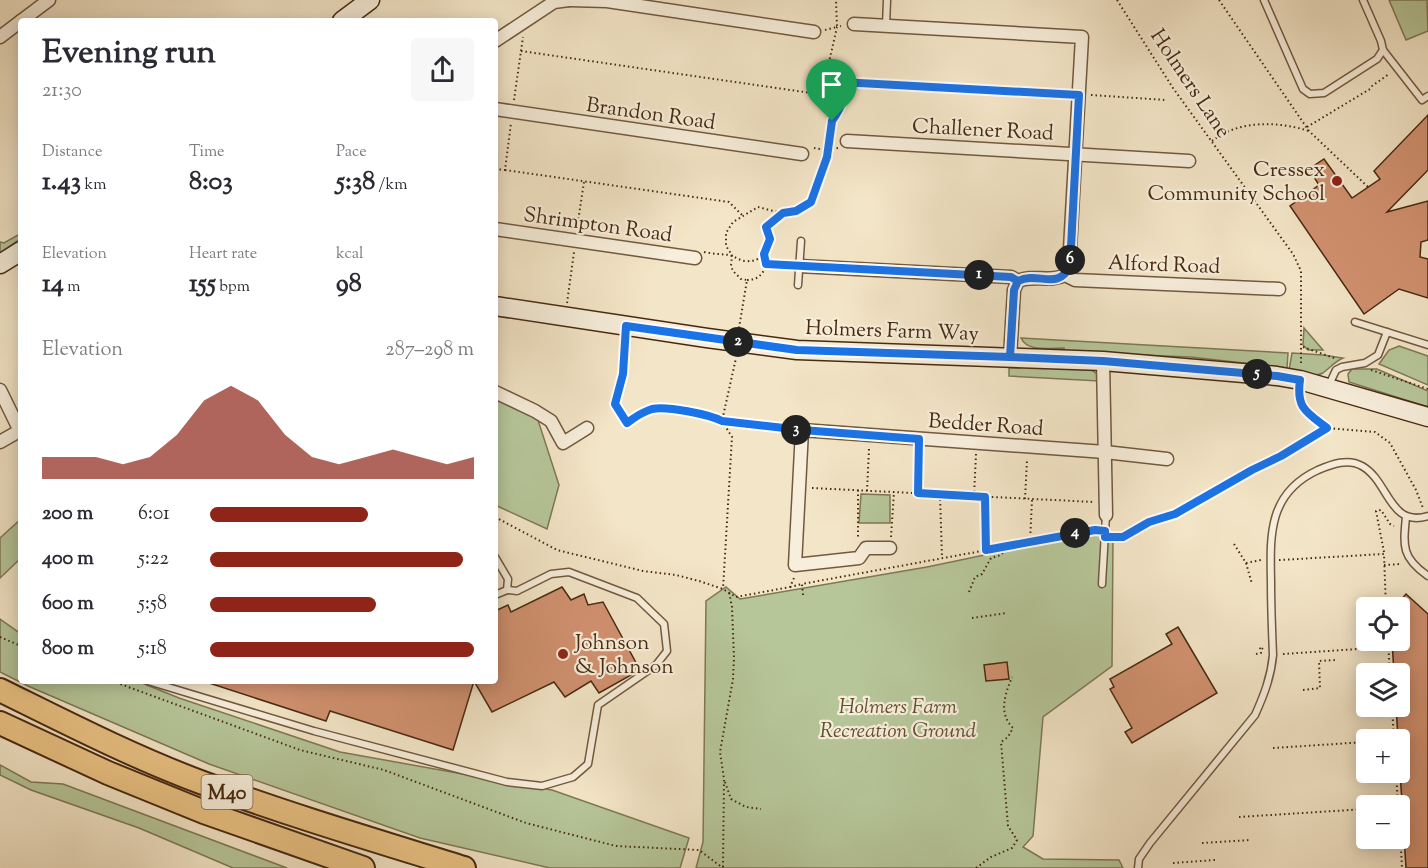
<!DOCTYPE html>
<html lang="en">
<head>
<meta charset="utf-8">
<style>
	:root { --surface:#fff; --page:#f7f7f7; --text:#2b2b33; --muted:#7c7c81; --accent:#8f2418 }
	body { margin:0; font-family:"Sorts Mill Goudy",serif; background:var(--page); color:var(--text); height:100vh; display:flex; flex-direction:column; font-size:22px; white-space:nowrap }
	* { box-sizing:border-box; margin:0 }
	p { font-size:20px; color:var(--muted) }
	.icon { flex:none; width:33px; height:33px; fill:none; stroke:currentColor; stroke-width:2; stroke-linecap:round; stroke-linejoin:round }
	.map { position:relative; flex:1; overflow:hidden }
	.details { position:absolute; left:18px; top:18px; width:480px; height:666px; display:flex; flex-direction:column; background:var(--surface); border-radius:6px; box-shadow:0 3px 15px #0003 }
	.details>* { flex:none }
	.fabs { position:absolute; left:1356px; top:597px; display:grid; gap:12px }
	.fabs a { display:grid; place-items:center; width:54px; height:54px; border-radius:6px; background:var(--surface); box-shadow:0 3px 15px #0003; font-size:30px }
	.pin { position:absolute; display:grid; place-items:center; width:51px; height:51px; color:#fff; margin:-62px -26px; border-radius:50% 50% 50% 0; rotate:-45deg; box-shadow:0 0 6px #0007 }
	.pin .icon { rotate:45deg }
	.km { position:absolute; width:30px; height:30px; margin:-15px; border-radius:50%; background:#222; color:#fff; font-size:16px; line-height:30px; text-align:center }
	.round { display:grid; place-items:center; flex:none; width:63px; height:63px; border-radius:6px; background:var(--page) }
	.overview { display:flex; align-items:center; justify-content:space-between; height:102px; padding:0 24px }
	h1 { font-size:33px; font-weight:800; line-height:45px }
	.stats { display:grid; grid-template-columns:repeat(3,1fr); gap:9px; height:102px; padding:6px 24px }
	.stats div { display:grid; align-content:center }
	.stats b { font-size:26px; font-weight:800 }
	.stats small { font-size:16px; font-weight:400 }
	.stats p { font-size:16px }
	.chart { height:168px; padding:12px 24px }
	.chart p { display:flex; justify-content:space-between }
	.chart svg { width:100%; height:108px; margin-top:6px; fill:var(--accent); opacity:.7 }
	ul { padding:0 24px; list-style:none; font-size:20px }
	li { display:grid; grid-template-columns:96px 72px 1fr; align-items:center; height:45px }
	li i { height:15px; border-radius:8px; background:var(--accent) }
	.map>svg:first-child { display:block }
	.green { fill:#b6c699; stroke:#7e7854; stroke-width:1.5 }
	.building { fill:#d19170; stroke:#472a10; stroke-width:1.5 }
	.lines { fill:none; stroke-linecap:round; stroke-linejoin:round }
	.lane-casing { stroke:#72593e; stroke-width:9 }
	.street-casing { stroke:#72593e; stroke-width:15 }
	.secondary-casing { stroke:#472a10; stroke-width:21 }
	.highway-casing { stroke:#472a10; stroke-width:26 }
	.path { stroke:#472a10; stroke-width:2; stroke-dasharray:1.5 3; stroke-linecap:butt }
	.lane { stroke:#f7eedb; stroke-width:6 }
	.street { stroke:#f7eedb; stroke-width:12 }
	.secondary { stroke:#f7eedb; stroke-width:18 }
	.highway { stroke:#eac284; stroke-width:22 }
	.route-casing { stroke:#fff; stroke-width:12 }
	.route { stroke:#1a73e8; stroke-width:8 }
	.poi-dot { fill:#8f2418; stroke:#f7eedb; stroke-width:2 }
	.labels { text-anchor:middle; stroke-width:4.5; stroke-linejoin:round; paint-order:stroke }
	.shield { fill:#f7eedb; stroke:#7c654d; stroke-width:1.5 }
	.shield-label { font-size:20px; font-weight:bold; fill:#472a10 }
	.street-label { font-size:21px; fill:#472a10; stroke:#f7eedb }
	.poi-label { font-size:21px; fill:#472a10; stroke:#f7eedb; text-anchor:end }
	.park-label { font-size:21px; font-style:italic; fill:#635132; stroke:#f7eedb }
</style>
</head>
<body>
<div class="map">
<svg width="1428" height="868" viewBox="0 0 1428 868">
	<rect width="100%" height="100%" fill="#f3e5c7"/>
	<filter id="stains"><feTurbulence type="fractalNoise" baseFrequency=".00333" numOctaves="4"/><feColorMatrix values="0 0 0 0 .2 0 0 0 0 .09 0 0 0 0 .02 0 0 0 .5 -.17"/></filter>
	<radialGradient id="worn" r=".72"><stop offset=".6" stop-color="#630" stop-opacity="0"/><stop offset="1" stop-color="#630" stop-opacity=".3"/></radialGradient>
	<g class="green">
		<path d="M1389 0H1427L1428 31 1406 40Z"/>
		<path d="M18 235 20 239 0 253V242L4 243Z"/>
		<path d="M1304 328 1323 350H1308L1303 345Z"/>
		<path d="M1021 338 1288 353 1287 368 1191 357 1065 352 1064 348C1050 348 1027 352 1021 338Z"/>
		<path d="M1399 346 1428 356V385L1379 364 1389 350Z"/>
		<path d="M1292 353 1323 355 1343 358C1334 362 1330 368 1323 373 1315 378 1298 372 1289 370Z"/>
		<path d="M1021 365 1087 367 1097 374 1099 381 1009 376V368H1020Z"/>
		<path d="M1352 369H1377L1428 391V407L1349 382 1348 374Z"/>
		<path d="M495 398 537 417 559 485 547 529 495 505Z"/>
		<path d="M861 494 890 495V523H859Z"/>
		<path d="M21 519V558L0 578V538Z"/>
		<path d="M1100 531 1113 536 1112 666 1043 717 1033 836 1023 847 1043 859 1119 860 1123 868H696L703 842 706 601 726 587 740 599 927 567Z"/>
		<path d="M0 619 21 634V681H137L179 698 340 752 552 790 689 838 680 868H550L420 838 209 764 28 686 0 672Z"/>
		<path d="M0 765 31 782 63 784 287 868H233L139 828 31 790 0 775Z"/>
	</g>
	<g class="building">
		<path d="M1428 115V170L1387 212 1428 201V240L1421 242 1420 257 1428 259V298L1399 289 1364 314 1290 206 1319 185 1309 169 1324 159 1352 198 1380 179 1374 171Z"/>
		<path d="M562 587 571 600 584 594 588 605 603 602 640 670 599 693 591 681 565 697 554 682 492 712 474 681H495V611L508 605 511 612Z"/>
		<path d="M1406 594 1428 614V868H1406L1396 706H1400V674H1394L1392 640H1400V601Z"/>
		<path d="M1178 627 1217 693 1132 743 1125 732 1132 728 1110 689 1114 687 1110 679 1172 644 1166 634Z"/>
		<path d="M1007 662 1009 679 986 681 984 665Z"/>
		<path d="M209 681H474L453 750 330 711 326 721 209 683Z"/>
	</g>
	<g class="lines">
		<g class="lane-casing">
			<g id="lane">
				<path d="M1264 0 1303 89 1310 94 1324 93 1377 59 1383 50"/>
				<path d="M1363 0 1381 41 1383 50 1422 100 1428 96"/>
				<path d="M886 26 887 0"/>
				<path d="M798 285 801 241"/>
				<path d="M1355 322 1428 345"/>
				<path d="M1328 387 1336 370 1342 367 1365 363 1378 355 1387 332"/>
				<path d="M1406 517C1403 547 1402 558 1428 576"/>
				<path d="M495 557 508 579 507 590 495 595"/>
				<path d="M1102 584 1106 515"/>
				<path d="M148 681 314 731 507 782 542 786 573 777 588 764 598 705 656 665 667 651 664 624 637 598 569 572 551 574 517 591 507 590"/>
				<path d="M1138 868 1139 859 1150 843 1255 715C1264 695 1271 677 1273 655 1272 631 1271 607 1271 582 1270 535 1268 493 1318 470 1332 464 1348 458 1362 466 1389 481 1389 528 1428 516"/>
			</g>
		</g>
		<g class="street-casing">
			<g id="street">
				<path d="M570 0 607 1 814 32"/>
				<path d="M21 21 49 0"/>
				<path d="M854 24 1082 37 1069 266 1065 275"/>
				<path d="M0 37 21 21"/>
				<path d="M495 41 554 2 569 0"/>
				<path d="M495 109 802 154"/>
				<path d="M847 141 1189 161"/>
				<path d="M495 229 695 258"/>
				<path d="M799 266 1011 277 1018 281C1033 274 1050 283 1065 275L1075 280 1279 289"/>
				<path d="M1010 357 1014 290 1018 281"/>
				<path d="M1103 361 1106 515"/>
				<path d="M0 390 20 431"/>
				<path d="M495 392 535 411 551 421 563 443 587 428"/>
				<path d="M0 442 21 430"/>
				<path d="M890 548H866L859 558 795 565 802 430 1105 452 1167 459"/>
			</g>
		</g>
		<g class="secondary-casing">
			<g id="secondary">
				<path d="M342 21 370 0"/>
				<path d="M0 264 21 251"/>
				<path d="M495 306 707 338 797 350 1103 361 1277 376 1300 380 1428 417"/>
			</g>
		</g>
		<g class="highway-casing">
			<g id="highway">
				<path d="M0 690C67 723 133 757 203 783 289 815 377 841 464 868"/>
				<path d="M0 723 108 773 204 812 363 868"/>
			</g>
		</g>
		<g class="path">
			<path d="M1117 0 1173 88 1293 254 1301 271V363"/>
			<path d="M1219 0 1309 131 1368 187"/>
			<path d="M825 30 837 27 836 0"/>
			<path d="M521 51 818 94"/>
			<path d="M827 71 841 82 1067 94"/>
			<path d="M1091 95 1166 100"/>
			<path d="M514 100 523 37"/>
			<path d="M832 120C844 105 846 100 841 82"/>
			<path d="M1307 127 1370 89 1372 86 1389 74"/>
			<path d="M1212 141C1239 120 1277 121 1309 131"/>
			<path d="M838 148 827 150 832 121 818 94 827 71 837 27 841 26"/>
			<path d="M495 169 505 170 511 123"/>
			<path d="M505 170 729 202 743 216"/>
			<path d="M577 228 584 182"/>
			<path d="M704 252C713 254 721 254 729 255 734 256 740 261 746 261 766 263 773 242 766 227L782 213"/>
			<path d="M764 254 766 264 786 265"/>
			<path d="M747 280C757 280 763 275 766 265"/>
			<path d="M567 303 574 252"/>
			<path d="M739 328 747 280 741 279 733 271 731 266 732 255 726 246V233L733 222 758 207C766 209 775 212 782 212 814 215 819 180 827 157V150L814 148"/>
			<path d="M625 341 623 374 615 404 627 423C632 420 637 415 643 412 662 404 703 412 722 421L736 358"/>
			<path d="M1303 347 1337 359"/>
			<path d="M1371 370 1428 389"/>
			<path d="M1299 396 1302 408 1327 428"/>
			<path d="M722 421 732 437 723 589"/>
			<path d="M722 421 790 429"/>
			<path d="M812 488 1094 502"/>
			<path d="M858 490V538"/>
			<path d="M867 491 869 449"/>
			<path d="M918 493 919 451"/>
			<path d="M940 495 942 558"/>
			<path d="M974 496 976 454"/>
			<path d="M985 497 986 550"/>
			<path d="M1025 499 1027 460"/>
			<path d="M495 517 557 550 643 571 676 575 699 581 723 589 736 597 790 587 794 578"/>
			<path d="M891 537 894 492"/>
			<path d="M1114 537H1123L1149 522 1175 514 1253 470 1280 456 1327 428 1375 432 1390 443 1416 490 1423 508"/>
			<path d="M1030 542 1032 500"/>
			<path d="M1234 544 1246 563 1261 560"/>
			<path d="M1384 552 1376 511 1381 510 1390 524 1394 526"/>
			<path d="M1279 560 1384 554 1386 608"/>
			<path d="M1246 563 1252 584"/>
			<path d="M1384 565 1401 564"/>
			<path d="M790 587 802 584"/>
			<path d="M969 592 975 577 982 574 991 558 1001 555 1008 546"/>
			<path d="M803 595 802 584 1096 530"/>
			<path d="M972 618 1007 613"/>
			<path d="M0 637 21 646"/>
			<path d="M1388 640 1390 674"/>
			<path d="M1256 654 1261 653 1260 647 1263 649"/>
			<path d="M1283 654 1388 647"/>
			<path d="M112 681 300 750 384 770 526 823 616 846 699 850 723 868"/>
			<path d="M1303 690 1320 688 1319 661 1336 660"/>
			<path d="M1392 706 1394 740"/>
			<path d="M1273 748 1366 742"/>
			<path d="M1396 772 1398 806"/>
			<path d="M725 782 731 799 746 807 761 809"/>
			<path d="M1400 807H1403"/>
			<path d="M1239 817 1366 809"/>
			<path d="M1400 829 1402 868"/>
			<path d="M1202 843 1250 840"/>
			<path d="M1173 863 1215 860"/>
			<path d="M723 867 724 779 720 752 733 679 734 658 732 607 729 592"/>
			<path d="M976 868 991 857 1012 848 1017 840 1008 826 1001 742 1008 737 1013 728C998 713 1005 695 1012 677"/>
		</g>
		<use href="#lane" class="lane"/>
		<use href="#street" class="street"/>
		<use href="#secondary" class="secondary"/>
		<use href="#highway" class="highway"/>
	</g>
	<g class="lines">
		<g class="route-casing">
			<path id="route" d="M832 121 827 157 811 202 796 211 783 213 766 227 770 239 764 254 766 264 1011 277 1018 281 1014 290 1010 357 797 350 626 326 623 374 615 404 627 423C635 417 642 412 652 409 667 406 708 414 722 421L802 430 919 439 918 493 985 497 986 550 1095 530 1105 531V537H1123L1149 522 1175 514 1252 470 1281 456 1327 428C1306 412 1296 408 1300 380L1277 376 1103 361 1010 357 1014 290 1018 281C1038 271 1058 291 1070 266L1079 95 841 82C845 99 842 107 832 121"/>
		</g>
		<use href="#route" class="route"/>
	</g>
	<g class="poi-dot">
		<circle cx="1337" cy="181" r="6"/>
		<circle cx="563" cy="654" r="6"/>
	</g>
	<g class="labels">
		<rect class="shield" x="201.5" y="775" width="51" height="34" rx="4.5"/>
		<g class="shield-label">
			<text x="227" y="799">M40</text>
		</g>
		<g class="street-label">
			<text transform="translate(1191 83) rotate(56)" y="7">Holmers Lane</text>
			<text transform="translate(651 113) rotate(8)" y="7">Brandon Road</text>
			<text transform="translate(983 129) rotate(3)" y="7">Challener Road</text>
			<text transform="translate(598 224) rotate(8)" y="7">Shrimpton Road</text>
			<text transform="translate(1164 264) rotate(2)" y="7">Alford Road</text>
			<text transform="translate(892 330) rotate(2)" y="7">Holmers Farm Way</text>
			<text transform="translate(986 424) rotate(4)" y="7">Bedder Road</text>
		</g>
		<g class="poi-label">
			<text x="1325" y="176">Cressex<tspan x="1325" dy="24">Community School</tspan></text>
			<text x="575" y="649" text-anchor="start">Johnson<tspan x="575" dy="24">&amp; Johnson</tspan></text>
		</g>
		<g class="park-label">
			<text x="898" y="713">Holmers Farm<tspan x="898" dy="24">Recreation Ground</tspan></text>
		</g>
	</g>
	<rect width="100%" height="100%" filter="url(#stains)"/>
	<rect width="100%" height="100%" fill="url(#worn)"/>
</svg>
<div class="fabs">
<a><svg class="icon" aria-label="locate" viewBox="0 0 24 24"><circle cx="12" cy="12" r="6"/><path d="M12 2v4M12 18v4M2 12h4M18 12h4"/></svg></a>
<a><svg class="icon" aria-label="layers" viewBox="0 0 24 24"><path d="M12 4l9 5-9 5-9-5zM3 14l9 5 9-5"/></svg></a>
<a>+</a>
<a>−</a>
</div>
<div class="pin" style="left:832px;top:121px;background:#1e9e55"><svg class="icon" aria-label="arrive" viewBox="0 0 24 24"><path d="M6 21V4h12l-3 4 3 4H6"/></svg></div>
<b class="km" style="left:979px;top:275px">1</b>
<b class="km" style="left:738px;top:342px">2</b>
<b class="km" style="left:796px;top:430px">3</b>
<b class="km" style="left:1075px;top:533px">4</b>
<b class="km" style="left:1257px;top:374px">5</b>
<b class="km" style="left:1070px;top:260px">6</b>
<section class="details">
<div class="overview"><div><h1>Evening run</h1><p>21:30</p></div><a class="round"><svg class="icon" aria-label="share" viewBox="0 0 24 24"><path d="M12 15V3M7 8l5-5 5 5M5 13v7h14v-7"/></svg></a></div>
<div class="stats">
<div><p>Distance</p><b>1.43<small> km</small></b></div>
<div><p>Time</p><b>8:03</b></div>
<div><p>Pace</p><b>5:38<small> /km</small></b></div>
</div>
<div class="stats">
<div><p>Elevation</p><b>14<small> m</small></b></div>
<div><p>Heart rate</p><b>155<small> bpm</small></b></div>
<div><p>kcal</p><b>98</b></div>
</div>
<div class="chart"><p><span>Elevation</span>287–298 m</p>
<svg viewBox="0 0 160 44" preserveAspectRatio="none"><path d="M0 44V35L10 35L20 35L30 38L40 35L50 26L60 12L70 6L80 12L90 26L100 35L110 38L120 35L130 32L140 35L150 38L160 35V44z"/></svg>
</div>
<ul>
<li><b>200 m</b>6:01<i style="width:60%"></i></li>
<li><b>400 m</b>5:22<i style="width:96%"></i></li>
<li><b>600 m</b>5:58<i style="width:63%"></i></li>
<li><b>800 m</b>5:18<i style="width:100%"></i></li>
</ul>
</section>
</div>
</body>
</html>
